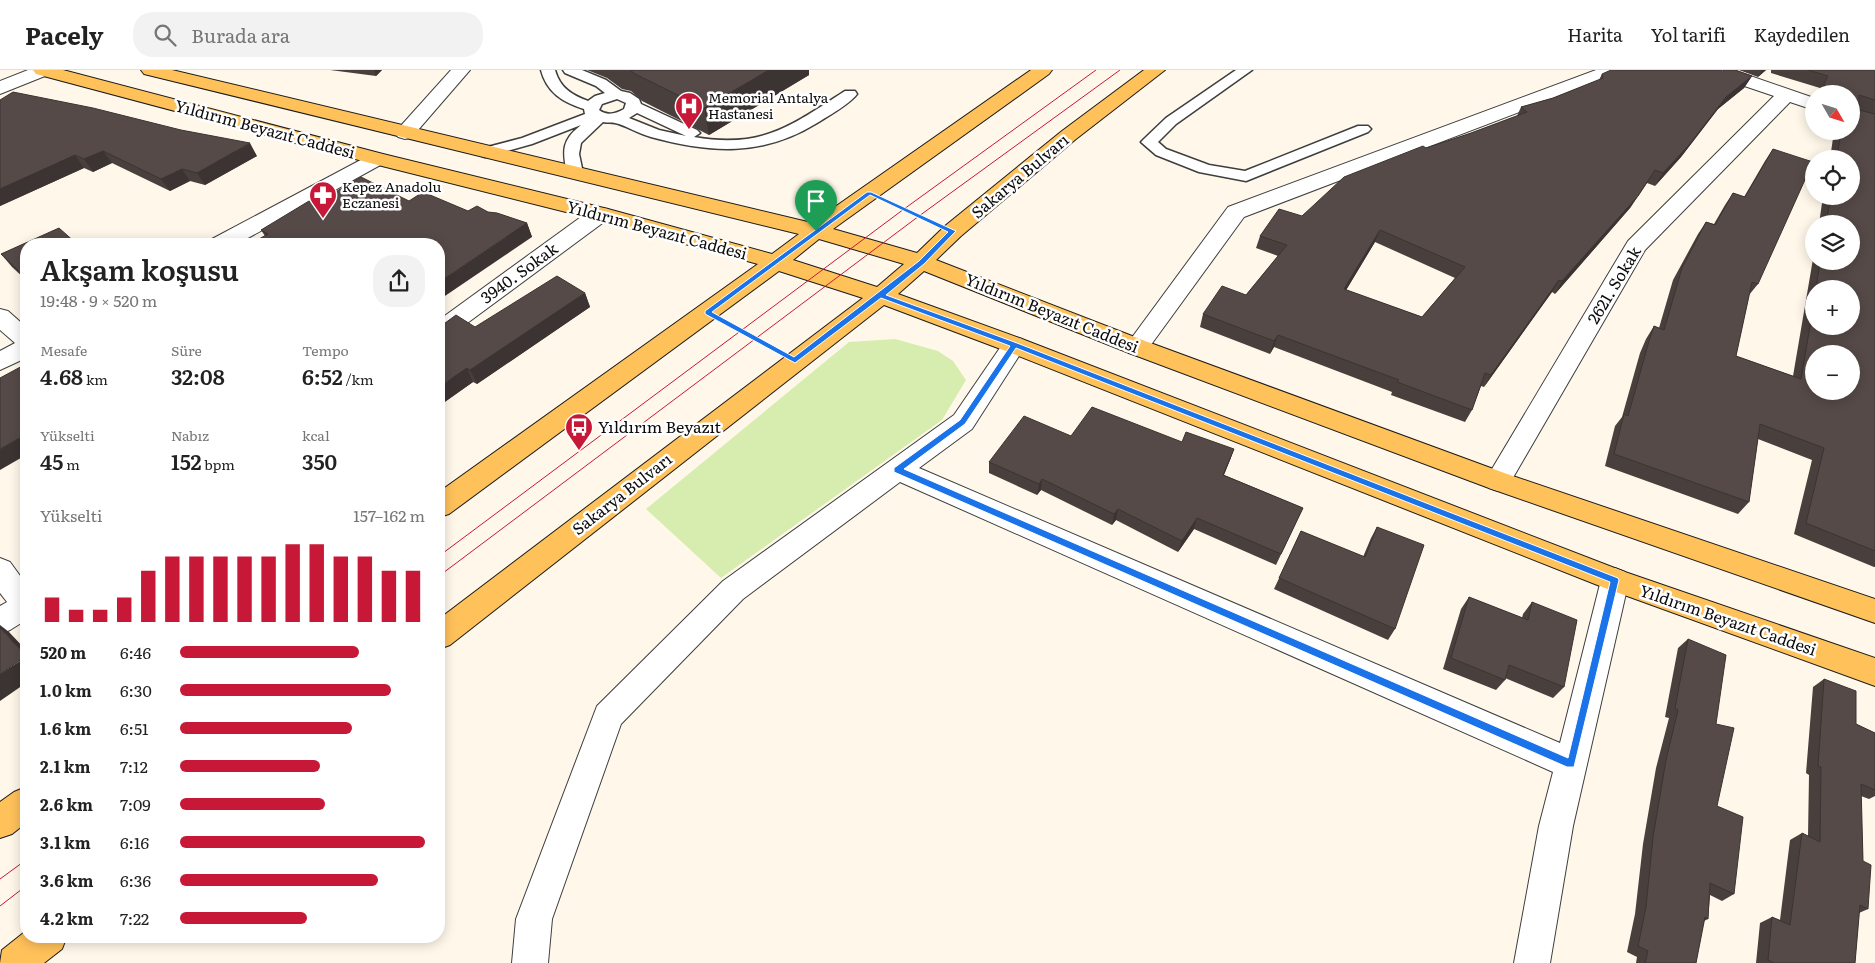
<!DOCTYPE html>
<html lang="tr">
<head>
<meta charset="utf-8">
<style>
	:root { --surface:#fff; --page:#f2f2f2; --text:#222; --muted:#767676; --line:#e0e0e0; --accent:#c71837 }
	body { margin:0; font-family:Literata,serif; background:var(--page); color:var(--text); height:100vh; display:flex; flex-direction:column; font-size:19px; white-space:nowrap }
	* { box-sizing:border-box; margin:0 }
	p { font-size:16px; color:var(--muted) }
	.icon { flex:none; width:28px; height:28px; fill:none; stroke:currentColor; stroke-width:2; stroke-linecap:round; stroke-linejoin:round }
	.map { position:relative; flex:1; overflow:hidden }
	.sheet { position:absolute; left:20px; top:168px; width:425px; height:705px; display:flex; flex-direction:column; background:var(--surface); border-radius:20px; box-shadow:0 2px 12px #0003 }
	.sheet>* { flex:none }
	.needle { width:32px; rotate:129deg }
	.tools { position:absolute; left:1805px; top:15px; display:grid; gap:10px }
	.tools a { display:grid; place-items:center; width:55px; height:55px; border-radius:50%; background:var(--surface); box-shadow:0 2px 12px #0003; font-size:25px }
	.pin { position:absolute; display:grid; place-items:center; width:42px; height:42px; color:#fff; margin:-51px -21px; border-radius:50% 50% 50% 0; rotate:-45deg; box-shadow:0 0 5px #0007 }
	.pin .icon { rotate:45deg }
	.round { display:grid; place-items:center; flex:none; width:52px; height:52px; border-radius:20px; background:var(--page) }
	.headline { display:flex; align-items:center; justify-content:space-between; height:85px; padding:0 20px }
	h1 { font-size:28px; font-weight:600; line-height:38px }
	.figures { display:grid; grid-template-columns:repeat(3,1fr); gap:8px; height:85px; padding:5px 20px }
	.figures div { display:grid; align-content:center }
	.figures b { font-size:21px; font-weight:600 }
	.figures small { font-size:14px; font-weight:400 }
	.figures p { font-size:14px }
	.chart { height:140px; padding:10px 20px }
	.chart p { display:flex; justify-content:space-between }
	.chart svg { width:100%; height:90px; margin-top:5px; stroke:var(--accent); stroke-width:6 }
	ul { padding:0 20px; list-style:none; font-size:16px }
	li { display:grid; grid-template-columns:80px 60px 1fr; align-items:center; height:38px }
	li i { height:12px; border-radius:6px; background:var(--accent) }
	header { display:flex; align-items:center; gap:30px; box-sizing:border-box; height:70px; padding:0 25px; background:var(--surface); border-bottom:1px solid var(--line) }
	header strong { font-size:24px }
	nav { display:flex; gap:28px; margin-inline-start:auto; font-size:18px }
	.search { width:350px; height:45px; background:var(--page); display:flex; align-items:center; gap:12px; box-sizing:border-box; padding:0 18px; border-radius:20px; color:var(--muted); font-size:19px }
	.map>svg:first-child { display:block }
	.green { fill:#d7edb0 }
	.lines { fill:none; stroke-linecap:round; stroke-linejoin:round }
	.lane-casing { stroke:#3e3e3e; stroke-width:3 }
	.street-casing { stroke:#3e3e3e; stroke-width:2 }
	.primary-casing { stroke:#1c1c1c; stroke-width:2 }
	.path-far1 { stroke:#2d2d2d; stroke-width:2.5; stroke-dasharray:4 2; stroke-linecap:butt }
	.path { stroke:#2d2d2d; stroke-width:3; stroke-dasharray:5 2.5; stroke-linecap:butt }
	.lane { fill:#fff; fill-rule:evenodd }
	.street { fill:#fff; fill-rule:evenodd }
	.primary { fill:#ffc15a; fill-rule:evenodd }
	.tram { stroke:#c71837; stroke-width:1 }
	.wall { fill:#49403d; fill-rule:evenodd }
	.shaded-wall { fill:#3c3432 }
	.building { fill:#554a47; stroke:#3c3432; fill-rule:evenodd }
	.route { fill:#1a73e8; stroke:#fff; fill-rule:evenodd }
	.labels { text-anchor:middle; stroke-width:5; stroke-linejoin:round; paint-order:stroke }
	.far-poi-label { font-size:14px; fill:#0b0b0b; stroke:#fff; text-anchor:start }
	.street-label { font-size:16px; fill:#0b0b0b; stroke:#fff }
	.poi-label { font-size:16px; fill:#0b0b0b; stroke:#fff; text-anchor:start }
</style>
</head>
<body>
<header>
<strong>Pacely</strong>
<div class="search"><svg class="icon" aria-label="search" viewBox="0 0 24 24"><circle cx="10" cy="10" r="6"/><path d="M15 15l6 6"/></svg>Burada ara</div>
<nav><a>Harita</a><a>Yol tarifi</a><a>Kaydedilen</a></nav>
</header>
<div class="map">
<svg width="1875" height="893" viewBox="0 0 1875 893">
	<rect width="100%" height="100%" fill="#fff8ea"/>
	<path class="green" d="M895 269 938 281 953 291 966 310 942 350 721 508 646 439 849 272Z"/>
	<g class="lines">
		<g class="lane-casing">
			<g id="lane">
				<path d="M541 0H555C560 18 572 25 588 31L595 26 605 23 596 16 565 3 563 0H582L606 10 621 21 630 23 639 29 641 34 697 60 700 63 694 67C762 79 791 56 845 21H855L857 24C850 34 828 46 817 53 762 87 710 83 651 67 639 64 625 55 615 53 612 52 607 53 603 52L581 73 579 84 583 103 581 106H569L567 103C562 80 562 70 581 55L532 74 485 87 480 85 477 82 480 79 522 68 585 44 584 39C563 32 547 23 541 0ZM617 29 626 33 624 39C615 44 607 46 599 40L602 34ZM637 43 686 66 659 60 629 48Z"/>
				<path d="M1236 0H1252L1176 54 1158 72 1166 79 1209 95 1245 101 1358 56H1368L1371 59 1368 62 1246 111 1199 102 1156 85 1141 72 1144 69 1166 48Z"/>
			</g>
		</g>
		<g class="street-casing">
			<g id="street">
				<path d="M28 0H53L50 4 0 24V11Z"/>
				<path d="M451 0H470L412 67 405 69 398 67 395 63 398 59Z"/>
				<path d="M1596 0H1622L1619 4 1244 147 1145 283 1137 285 1129 283 1125 277 1228 137Z"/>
				<path d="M1706 0H1733L1814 28V40L1790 32 1645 180 1507 418 1498 421 1489 418 1485 411 1489 404 1628 171 1774 26 1709 4Z"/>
				<path d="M377 83 384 85 387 89 384 93 237 174H209L212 169 370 85Z"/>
				<path d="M600 138 608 139 611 144 608 149 447 268 439 270V250L592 139Z"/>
				<path d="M0 239 8 241 26 257V288L0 300V281L15 273 0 260Z"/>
				<path d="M1014 267 1022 269 1026 275 972 359 919 398 1560 673 1601 510 1605 502 1615 498 1625 502 1629 510 1573 756 1550 893H1514L1539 756 1553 702 900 412 743 529 621 654 552 849 548 893H512L516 849 597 636 723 511 954 345 1006 269Z"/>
				<path d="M0 488 10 492 26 514V550L10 560 0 564V536L7 532 0 523Z"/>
			</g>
		</g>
		<g class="primary-casing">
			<g id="primary">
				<path d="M33 0H63L383 84 608 139 772 184 799 164 144 4 141 0H172L812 153 1031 0H1052L1049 4 833 159 917 183 945 156 1062 61 1144 0H1165L1076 69 961 166 936 190 1145 271 1507 404 1875 529V553L1489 418 1129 283 924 201 898 224 1022 269 1625 502 1875 588V616L1605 518 1006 281 884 235 450 575 439 579V549L863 228 779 201 449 444 439 447V422L758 194 594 149 370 93 36 4ZM819 169 904 194 877 217 793 190Z"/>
				<path d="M26 717V753L12 764 0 768V732L14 722Z"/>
				<path d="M26 861V866H67L62 879 44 893H0L2 880Z"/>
			</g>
		</g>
		<path class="path-far1" d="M899 136 925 149"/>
		<path class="path" d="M736 258 768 276"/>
		<use href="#lane" class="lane"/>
		<use href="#street" class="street"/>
		<use href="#primary" class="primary"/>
		<g class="tram">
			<path d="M439 486 904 139 1096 0"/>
			<path d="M439 506 919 146 1120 0"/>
			<path d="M0 809 26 790"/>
			<path d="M0 836 26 816"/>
		</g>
	</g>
	<g class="wall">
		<path d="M330 0H382L376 6Z"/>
		<path d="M587 0H809V5L709 65 642 31 631 21 622 19 607 8Z"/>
		<path d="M1739 0H1766L1758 7Z"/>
		<path d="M1771 0H1875V497H1874L1794 464 1812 390 1758 369 1749 432 1738 444 1605 396 1615 356 1622 347 1640 283 1646 269 1654 256 1659 258 1673 210 1698 164 1706 152 1714 154 1725 135 1733 123 1744 127 1765 91 1773 79 1758 214 1749 225 1736 286 1793 306 1814 183V191H1851V154H1819L1823 126H1851V89H1830L1834 61H1851V24H1817L1820 18 1771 3ZM1814 219H1851L1814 256Z"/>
		<path d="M1723 1 1752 6 1744 18 1718 39 1681 87 1655 116 1647 113 1630 138 1555 224 1552 222 1484 317 1481 316 1472 340 1465 352 1391 325 1392 322 1274 277 1270 284 1200 257 1203 244 1246 225 1278 186 1256 178 1260 166 1302 146 1426 78 1471 63 1517 46 1521 37 1553 28 1599 10 1602 4ZM1375 172 1455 208 1422 247 1346 220Z"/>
		<path d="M0 30 257 86 205 115 190 111 170 121 112 93 93 102 84 98 0 136Z"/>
		<path d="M409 131 468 141 488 142 527 153 532 167 265 166 261 160 315 134Z"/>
		<path d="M26 174V210L12 197 1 184Z"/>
		<path d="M585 223 590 237 477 314 473 312 439 336 475 257Z"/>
		<path d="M1071 366 1182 372 1234 379 1230 390 1224 405 1303 438 1276 495 1194 459 1178 482 1116 450 1112 455 1041 420 1037 425 989 403V392Z"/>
		<path d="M1377 457 1395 559 1388 570 1274 519 1301 461 1363 487 1371 468Z"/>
		<path d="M1469 527 1522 548 1523 544 1532 532 1564 617 1553 628 1505 608V610L1496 620 1443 599 1461 539Z"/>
		<path d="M1688 569 1716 654 1717 736 1734 824 1722 831 1710 825 1708 849 1704 851 1696 893H1636L1637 887 1627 882 1635 844 1643 774 1656 698 1669 648 1665 647 1678 578Z"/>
		<path d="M1824 609 1856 654 1875 663V726L1869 729 1861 726 1863 791 1868 839 1859 843 1855 893H1756L1760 853 1772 847 1780 850 1790 770 1802 763 1808 766 1809 705 1806 703 1813 617Z"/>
	</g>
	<g class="shaded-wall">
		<path d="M374 0H382L376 6Z"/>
		<path d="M769 0H809V5L709 65 704 38Z"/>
		<path d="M1762 0H1766L1758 7Z"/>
		<path d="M1752 6 1744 18 1718 39 1681 87 1655 116 1663 103 1726 27Z"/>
		<path d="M250 73 257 86 205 115 197 103Z"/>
		<path d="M103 81 112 93 93 102 84 89Z"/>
		<path d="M75 85 84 98 0 136V119Z"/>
		<path d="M182 99 190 111 170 121 161 109Z"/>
		<path d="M1655 100 1630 138 1555 224 1562 211Z"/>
		<path d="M527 153 532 167 439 230V212Z"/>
		<path d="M1380 160 1375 172 1339 232 1344 219Z"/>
		<path d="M1559 210 1552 222 1484 317 1491 305Z"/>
		<path d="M585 223 590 237 477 314 470 300Z"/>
		<path d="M439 240 442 246 439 248Z"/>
		<path d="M1278 265 1274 277 1270 284 1274 271Z"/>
		<path d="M467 298 473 312 439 336V317Z"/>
		<path d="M26 364V385L0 400V379Z"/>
		<path d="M1234 379 1230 390 1219 416 1223 405Z"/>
		<path d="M1042 409 1041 420 1037 425 1039 414Z"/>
		<path d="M1118 439 1116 450 1112 455 1114 444Z"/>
		<path d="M1197 448 1194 459 1178 482 1182 471Z"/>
		<path d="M0 555 9 562 26 580V586L0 558Z"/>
		<path d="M26 587V613L0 631V604Z"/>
	</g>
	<g class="building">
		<path d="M630 0H769L704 38 635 4Z"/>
		<path d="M1611 0H1720L1723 1 1724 0H1735L1752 6 1726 27 1689 75 1663 103 1655 100 1638 126 1562 211 1559 210 1491 305 1485 303 1472 340 1397 312 1399 310 1278 265 1274 271 1203 244 1222 216 1246 225 1287 175 1260 166 1279 139 1302 146 1344 107 1423 76 1426 78 1471 63 1527 42 1521 37 1553 28 1603 8 1602 4ZM1380 160 1465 197 1422 247 1344 219Z"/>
		<path d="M1808 0H1875V30L1859 25V40L1875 44V481L1806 453 1824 378 1760 354 1749 432 1614 384 1624 344 1628 346 1649 271 1654 256 1664 260 1682 198 1706 152 1715 155 1733 123 1745 127 1773 79 1813 92 1758 214 1752 212 1736 286 1801 309 1814 233V256H1851V219H1816L1820 191H1851V154H1826L1831 126H1851V89H1837L1841 61H1851V24H1832L1825 22 1824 14 1828 6ZM1814 284H1851V321H1814Z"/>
		<path d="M13 22 93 38 181 60 250 73 197 103 182 99 161 109 103 81 84 89 75 85 0 119V30Z"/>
		<path d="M361 107 409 131 423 122 468 141 477 136 488 142 497 143 527 153 439 212V174H250L268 164 261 160 309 131 315 134Z"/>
		<path d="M59 158 77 174H26V208L1 184Z"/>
		<path d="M557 206 585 223 470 300 467 298 439 317V256H441L456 245 475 257Z"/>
		<path d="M26 294V364L0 379V308Z"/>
		<path d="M1092 337 1182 372 1186 362 1234 379 1223 405 1303 438 1281 484 1197 448 1182 471 1118 439 1114 444 1042 409 1039 414 989 392 1024 346 1071 366Z"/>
		<path d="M1377 457 1424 475 1395 559 1279 508 1301 461 1365 487Z"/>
		<path d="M1469 527 1528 550 1532 532 1577 550 1564 617 1509 595 1505 610 1451 588Z"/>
		<path d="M0 558 26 586 0 604Z"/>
		<path d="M1688 569 1726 585 1716 654 1734 658 1717 736 1743 747 1734 824 1710 813 1708 849 1705 847 1696 893H1645L1648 881 1638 876 1646 837 1653 767 1666 690 1678 640 1675 638Z"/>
		<path d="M1824 609 1856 621V654L1875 663V720L1861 714 1863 791 1871 795 1868 839 1860 835 1855 893H1774L1768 890 1772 847 1790 855 1802 763 1820 772 1821 697 1818 696Z"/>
	</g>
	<path class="route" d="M867 122H871L956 161 924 194 886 225 1017 273 1618 508 1619 510 1574 697H1567L894 402V398L960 350 1010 276 881 228 795 293 705 244V241ZM870 125 948 162 919 191 794 287 712 242ZM1016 278 1610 512 1568 688 904 399 965 354Z"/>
	<defs>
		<g id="hospital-pin" transform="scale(1.4375)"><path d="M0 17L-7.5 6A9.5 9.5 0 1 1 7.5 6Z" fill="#c71837" stroke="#fff"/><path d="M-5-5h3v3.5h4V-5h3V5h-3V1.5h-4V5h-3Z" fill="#fff"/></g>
		<g id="pharmacy-pin" transform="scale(1.4375)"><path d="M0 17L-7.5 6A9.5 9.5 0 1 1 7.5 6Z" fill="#c71837" stroke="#fff"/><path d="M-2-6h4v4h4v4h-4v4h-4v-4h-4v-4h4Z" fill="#fff"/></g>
		<g id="bus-pin" transform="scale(1.4375)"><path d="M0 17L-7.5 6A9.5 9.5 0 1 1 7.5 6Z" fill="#c71837" stroke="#fff"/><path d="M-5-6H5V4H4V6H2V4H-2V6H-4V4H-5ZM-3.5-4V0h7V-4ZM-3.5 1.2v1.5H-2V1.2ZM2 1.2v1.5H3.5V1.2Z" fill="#fff"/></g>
	</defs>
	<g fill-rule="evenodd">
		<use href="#hospital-pin" x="689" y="36"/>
		<use href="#pharmacy-pin" x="323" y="125"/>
		<use href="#bus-pin" x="579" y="357"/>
	</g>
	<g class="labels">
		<g class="far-poi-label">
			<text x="708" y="33">Memorial Antalya<tspan x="708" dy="16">Hastanesi</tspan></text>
			<text x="342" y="122">Kepez Anadolu<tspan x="342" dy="16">Eczanesi</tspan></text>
		</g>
		<g class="street-label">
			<text transform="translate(265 59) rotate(15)" y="6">Yıldırım Beyazıt Caddesi</text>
			<text transform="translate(1020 106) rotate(-40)" y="6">Sakarya Bulvarı</text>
			<text transform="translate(657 160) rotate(15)" y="6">Yıldırım Beyazıt Caddesi</text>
			<text transform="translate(519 203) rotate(-36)" y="6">3940. Sokak</text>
			<text transform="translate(1614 215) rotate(-59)" y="6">2621. Sokak</text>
			<text transform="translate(1052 243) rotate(22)" y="6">Yıldırım Beyazıt Caddesi</text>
			<text transform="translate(622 424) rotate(-38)" y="6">Sakarya Bulvarı</text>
			<text transform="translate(1728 550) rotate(19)" y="6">Yıldırım Beyazıt Caddesi</text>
		</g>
		<g class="poi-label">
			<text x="598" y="363">Yıldırım Beyazıt</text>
		</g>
	</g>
</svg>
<div class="tools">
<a><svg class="needle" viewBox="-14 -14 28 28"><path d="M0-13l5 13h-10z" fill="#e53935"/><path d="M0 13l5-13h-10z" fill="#767676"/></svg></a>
<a><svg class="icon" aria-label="locate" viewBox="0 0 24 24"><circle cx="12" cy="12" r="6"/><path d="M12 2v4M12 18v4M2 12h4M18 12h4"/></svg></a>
<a><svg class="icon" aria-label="layers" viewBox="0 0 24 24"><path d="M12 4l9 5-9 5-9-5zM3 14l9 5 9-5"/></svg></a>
<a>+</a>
<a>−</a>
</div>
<div class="pin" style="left:816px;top:161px;background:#1e9e55"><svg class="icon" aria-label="arrive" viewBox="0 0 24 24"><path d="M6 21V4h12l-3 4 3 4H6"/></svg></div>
<section class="sheet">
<div class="headline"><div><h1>Akşam koşusu</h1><p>19:48 · 9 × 520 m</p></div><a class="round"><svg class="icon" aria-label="share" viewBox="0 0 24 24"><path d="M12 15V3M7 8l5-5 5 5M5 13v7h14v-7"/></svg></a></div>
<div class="figures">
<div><p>Mesafe</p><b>4.68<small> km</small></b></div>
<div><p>Süre</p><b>32:08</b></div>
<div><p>Tempo</p><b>6:52<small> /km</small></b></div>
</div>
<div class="figures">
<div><p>Yükselti</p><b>45<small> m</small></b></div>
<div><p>Nabız</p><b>152<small> bpm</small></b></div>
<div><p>kcal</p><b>350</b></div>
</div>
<div class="chart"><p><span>Yükselti</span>157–162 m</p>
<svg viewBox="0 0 160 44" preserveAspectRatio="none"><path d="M5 44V32M15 44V38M25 44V38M35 44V32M45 44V19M55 44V12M65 44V12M75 44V12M85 44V12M95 44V12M105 44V6M115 44V6M125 44V12M135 44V12M145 44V19M155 44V19"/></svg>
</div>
<ul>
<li><b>520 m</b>6:46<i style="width:73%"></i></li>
<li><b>1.0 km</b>6:30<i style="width:86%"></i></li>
<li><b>1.6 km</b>6:51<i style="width:70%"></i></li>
<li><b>2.1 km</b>7:12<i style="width:57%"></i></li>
<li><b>2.6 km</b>7:09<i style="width:59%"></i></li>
<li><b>3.1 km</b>6:16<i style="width:100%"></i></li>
<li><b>3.6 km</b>6:36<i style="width:81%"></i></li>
<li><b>4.2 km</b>7:22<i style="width:52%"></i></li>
</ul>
</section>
</div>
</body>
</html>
